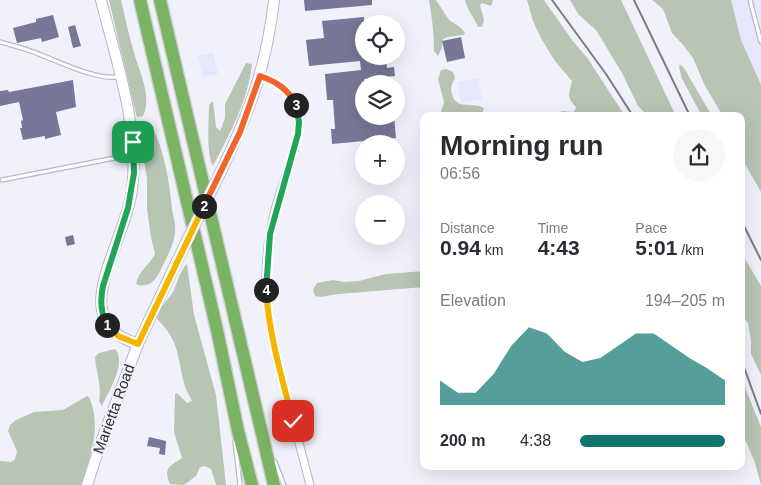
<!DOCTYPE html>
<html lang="en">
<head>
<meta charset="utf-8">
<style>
	:root { --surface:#fff; --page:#f7f7f7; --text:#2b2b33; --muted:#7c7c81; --accent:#0f766e }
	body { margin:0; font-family:Helvetica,sans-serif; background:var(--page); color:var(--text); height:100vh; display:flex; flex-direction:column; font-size:19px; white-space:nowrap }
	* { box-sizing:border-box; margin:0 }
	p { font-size:16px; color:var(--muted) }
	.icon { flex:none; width:28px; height:28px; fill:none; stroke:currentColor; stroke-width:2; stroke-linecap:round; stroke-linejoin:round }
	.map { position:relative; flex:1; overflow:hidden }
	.details { position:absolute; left:420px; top:112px; width:325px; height:358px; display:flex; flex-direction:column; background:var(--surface); border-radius:10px; box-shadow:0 5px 20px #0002 }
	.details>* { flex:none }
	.buttons { position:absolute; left:355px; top:15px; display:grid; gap:10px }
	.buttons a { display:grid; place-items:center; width:50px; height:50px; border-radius:50%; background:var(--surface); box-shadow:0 5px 20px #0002; font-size:25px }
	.pin { position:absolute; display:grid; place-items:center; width:42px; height:42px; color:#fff; margin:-21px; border-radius:10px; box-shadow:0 2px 8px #0006 }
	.km { position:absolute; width:25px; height:25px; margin:-12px; border-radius:50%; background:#222; color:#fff; font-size:14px; line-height:25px; text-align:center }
	.round { display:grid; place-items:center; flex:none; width:52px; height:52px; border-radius:26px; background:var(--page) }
	.head { display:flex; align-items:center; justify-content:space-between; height:85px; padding:0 20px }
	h1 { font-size:28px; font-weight:800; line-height:38px }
	.stats { display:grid; grid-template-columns:repeat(3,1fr); gap:8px; height:85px; padding:5px 20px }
	.stats div { display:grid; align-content:center }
	.stats b { font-size:21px; font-weight:800 }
	.stats small { font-size:14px; font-weight:400 }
	.stats p { font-size:14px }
	.chart { height:140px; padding:10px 20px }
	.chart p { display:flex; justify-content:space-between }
	.chart svg { width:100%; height:90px; margin-top:5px; fill:var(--accent); opacity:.7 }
	ul { padding:0 20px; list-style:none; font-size:16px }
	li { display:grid; grid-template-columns:80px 60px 1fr; align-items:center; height:38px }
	li i { height:12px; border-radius:6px; background:var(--accent) }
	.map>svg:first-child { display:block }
	.built { fill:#e6e7fb }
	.green { fill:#b7c5b2 }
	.building { fill:#777897 }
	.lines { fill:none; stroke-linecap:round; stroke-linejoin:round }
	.lane-casing { stroke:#b6b7cf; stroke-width:5.5 }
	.street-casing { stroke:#b6b7cf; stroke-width:9 }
	.secondary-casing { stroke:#b6b7cf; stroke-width:12 }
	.highway-casing { stroke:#d0d0d3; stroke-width:15 }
	.lane { stroke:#fff; stroke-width:3 }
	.street { stroke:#fff; stroke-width:7 }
	.secondary { stroke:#fff; stroke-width:10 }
	.highway { stroke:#79b363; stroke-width:12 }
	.rail { stroke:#7c7c86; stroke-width:2 }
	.secondary-bridge-casing { stroke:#b6b7cf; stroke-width:12; stroke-linecap:butt }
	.secondary-bridge { stroke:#fff; stroke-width:10 }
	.split-1-casing { stroke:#fff; stroke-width:10 }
	.split-2-casing { stroke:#fff; stroke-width:10 }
	.split-3-casing { stroke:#fff; stroke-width:10 }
	.split-4-casing { stroke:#fff; stroke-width:10 }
	.split-5-casing { stroke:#fff; stroke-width:10 }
	.split-1 { stroke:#22a559; stroke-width:6 }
	.split-2 { stroke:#f5b400; stroke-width:6 }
	.split-3 { stroke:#f0652b; stroke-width:6 }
	.split-4 { stroke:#22a559; stroke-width:6 }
	.split-5 { stroke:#f5b400; stroke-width:6 }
	.labels { text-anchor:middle; stroke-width:4.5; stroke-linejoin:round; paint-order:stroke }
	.street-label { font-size:15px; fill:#2b2b35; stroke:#f0f1fb }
</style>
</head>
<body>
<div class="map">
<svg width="761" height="485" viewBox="0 0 761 485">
	<rect width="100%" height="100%" fill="#f0f1fb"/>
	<g class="built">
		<path d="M727 0H761V118Z"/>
		<path d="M213 53 218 74 203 77 198 56Z"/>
		<path d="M478 78 482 99 461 103 457 82Z"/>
	</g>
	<g class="green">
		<path d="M109 0H121C125 16 128 33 133 49 138 70 153 95 143 116L137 117 136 114Z"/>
		<path d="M429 0H436L449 20 461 28 465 33 464 35 448 37 443 39 442 48 438 56 434 51C434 34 432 17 429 0Z"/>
		<path d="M465 0H493L491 6 482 3 480 5 484 20 482 27H478C474 17 467 10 465 0Z"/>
		<path d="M527 0H544L572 40 588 59 625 116H561L560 112 563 111 573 112 575 110 576 107C566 97 569 94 572 81L555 61 541 38 533 21Z"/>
		<path d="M570 0H621L676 116H648L638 106 622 73 596 30 579 15Z"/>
		<path d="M652 0H731L741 40 761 85V192L741 157V116H723L705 86 693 58 684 46 672 33 663 9Z"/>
		<path d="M246 63 252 64C248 101 230 133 213 166 206 153 209 120 209 105L213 101 216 127 220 131 225 118V104Z"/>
		<path d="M680 64 684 68 712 116H702L682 79 679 67Z"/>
		<path d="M446 69 453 72 455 78C452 83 450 88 452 94 455 110 474 102 484 108L482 116H440L444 102 438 79 441 70Z"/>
		<path d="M152 126C165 153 169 180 172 209 173 216 176 224 175 232 174 245 166 259 160 271 156 281 147 289 136 284 138 272 149 265 155 254L151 237 147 209V179L141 140 147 127Z"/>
		<path d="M741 252 761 286V375L751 354V341L748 323 741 314Z"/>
		<path d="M187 264 194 315 216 395 226 485H216L211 469 205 466 200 467 196 476 184 485 170 484C163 468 170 466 182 458L174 432 175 394 177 393 187 403 192 401C189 394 184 387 183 379 177 352 178 340 157 319 158 308 167 301 173 292 178 282 179 272 187 264Z"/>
		<path d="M424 271V287C395 289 367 292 338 294 330 295 323 298 315 296L313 290 317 283 333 280 344 282 359 281 386 274Z"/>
		<path d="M115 349C127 363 109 391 102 406L99 401C102 386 96 372 95 357L99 353Z"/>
		<path d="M741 372 746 390 761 427V485L755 463 741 429Z"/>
		<path d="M87 396 89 397C102 427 91 455 81 485H0V461L11 462 15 459 17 451 8 431 10 425 16 420 34 412 63 410Z"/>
	</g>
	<g class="building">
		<path d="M304 0H372V5L305 11Z"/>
		<path d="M53 15 59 37 42 42 41 38 17 43 13 28 36 22V19Z"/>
		<path d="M364 17V56H386L387 68 394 67 395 76 364 79V116H394L396 138 332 144 331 129H335L333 100H327L325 74 361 70 360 61 309 66 306 40 324 38 322 21Z"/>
		<path d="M75 25 81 46 73 48 68 27Z"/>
		<path d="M461 37 465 58 447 62 442 41Z"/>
		<path d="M73 80 76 107 56 112 61 135 45 139V136L23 140 20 128H22L21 121 23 120 19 102 0 106V91L8 90 9 92Z"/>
		<path d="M73 235 75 244 67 246 65 237Z"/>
		<path d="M149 437 166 441 165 455 159 454 160 448 147 446Z"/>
	</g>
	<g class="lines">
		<g class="lane-casing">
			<g id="lane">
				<path d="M750 0 761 42"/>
				<path d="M0 42C14 46 28 49 41 55 62 63 96 80 119 77"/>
				<path d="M2 180 130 155"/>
				<path d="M235 442 240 485"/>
				<path d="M275 462 284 485"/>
			</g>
		</g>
		<g class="street-casing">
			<path id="street" d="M260 77C279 82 295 93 298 114 302 140 283 180 276 206 271 223 268 241 267 258 262 304 274 349 286 393 294 424 302 454 310 485"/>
		</g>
		<g class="secondary-casing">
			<g id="secondary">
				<path d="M101 0C116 60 140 128 132 190 128 226 96 277 102 310 105 330 120 338 138 344"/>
				<path d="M224 165C251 108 267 63 274 0"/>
				<path d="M87 485 102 439 138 344 176 263"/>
			</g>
		</g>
		<g class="highway-casing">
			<g id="highway">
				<path d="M140 0 217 330 238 431 252 485"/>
				<path d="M160 0 274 485"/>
			</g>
		</g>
		<use href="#lane" class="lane"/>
		<use href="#street" class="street"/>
		<use href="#secondary" class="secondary"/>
		<use href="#highway" class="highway"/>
		<g class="rail">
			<path d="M552 0 606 74 633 116"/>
			<path d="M634 0 690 116"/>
			<path d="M741 220 761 260"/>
			<path d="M741 359 761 414"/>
		</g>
		<g class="secondary-bridge-casing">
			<path id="secondary-bridge" d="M176 263 224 165"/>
		</g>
		<use href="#secondary-bridge" class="secondary-bridge"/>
	</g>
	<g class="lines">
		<g class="split-1-casing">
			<path id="split-1" d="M107 325C100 312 100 300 103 286L128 208 134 173 133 142"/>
		</g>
		<g class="split-2-casing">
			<path id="split-2" d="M107 325 118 336 138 344 204 206"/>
		</g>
		<g class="split-3-casing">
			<path id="split-3" d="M204 206 240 132 260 76C277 82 288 89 296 105"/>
		</g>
		<g class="split-4-casing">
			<path id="split-4" d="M266 290 270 234 298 134 299 122 296 105"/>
		</g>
		<g class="split-5-casing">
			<path id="split-5" d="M266 290C269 335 282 378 293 421"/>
		</g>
		<use href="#split-1" class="split-1"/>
		<use href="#split-2" class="split-2"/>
		<use href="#split-3" class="split-3"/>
		<use href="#split-4" class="split-4"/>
		<use href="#split-5" class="split-5"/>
	</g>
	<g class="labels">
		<g class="street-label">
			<text transform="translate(114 409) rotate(-70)" y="5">Marietta Road</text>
		</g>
	</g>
</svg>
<div class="buttons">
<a><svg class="icon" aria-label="locate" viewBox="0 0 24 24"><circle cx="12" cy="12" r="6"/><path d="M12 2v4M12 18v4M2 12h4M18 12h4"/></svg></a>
<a><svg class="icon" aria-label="layers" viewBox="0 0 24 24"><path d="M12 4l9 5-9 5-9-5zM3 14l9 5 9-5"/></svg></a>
<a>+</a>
<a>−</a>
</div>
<div class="pin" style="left:133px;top:142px;background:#1e9e55"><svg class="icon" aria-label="arrive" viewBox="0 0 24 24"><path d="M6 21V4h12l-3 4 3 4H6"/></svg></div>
<div class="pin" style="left:293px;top:421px;background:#d93025"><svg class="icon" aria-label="check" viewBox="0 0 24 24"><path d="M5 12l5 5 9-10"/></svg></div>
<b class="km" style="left:107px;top:325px">1</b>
<b class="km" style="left:204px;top:206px">2</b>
<b class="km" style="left:296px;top:105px">3</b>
<b class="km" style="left:266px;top:290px">4</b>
<section class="details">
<div class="head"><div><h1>Morning run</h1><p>06:56</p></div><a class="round"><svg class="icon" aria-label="share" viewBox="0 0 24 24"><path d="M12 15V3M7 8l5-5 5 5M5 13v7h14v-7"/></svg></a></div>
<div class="stats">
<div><p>Distance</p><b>0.94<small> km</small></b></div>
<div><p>Time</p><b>4:43</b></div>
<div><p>Pace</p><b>5:01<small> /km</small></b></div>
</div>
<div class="chart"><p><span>Elevation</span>194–205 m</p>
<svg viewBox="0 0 160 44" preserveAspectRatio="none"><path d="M0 44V32L10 38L20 38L30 29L40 15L50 6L60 9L70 18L80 23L90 21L100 15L110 9L120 9L130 15L140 21L150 26L160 32V44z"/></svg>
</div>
<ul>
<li><b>200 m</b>4:38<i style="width:100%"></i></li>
</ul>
</section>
</div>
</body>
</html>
